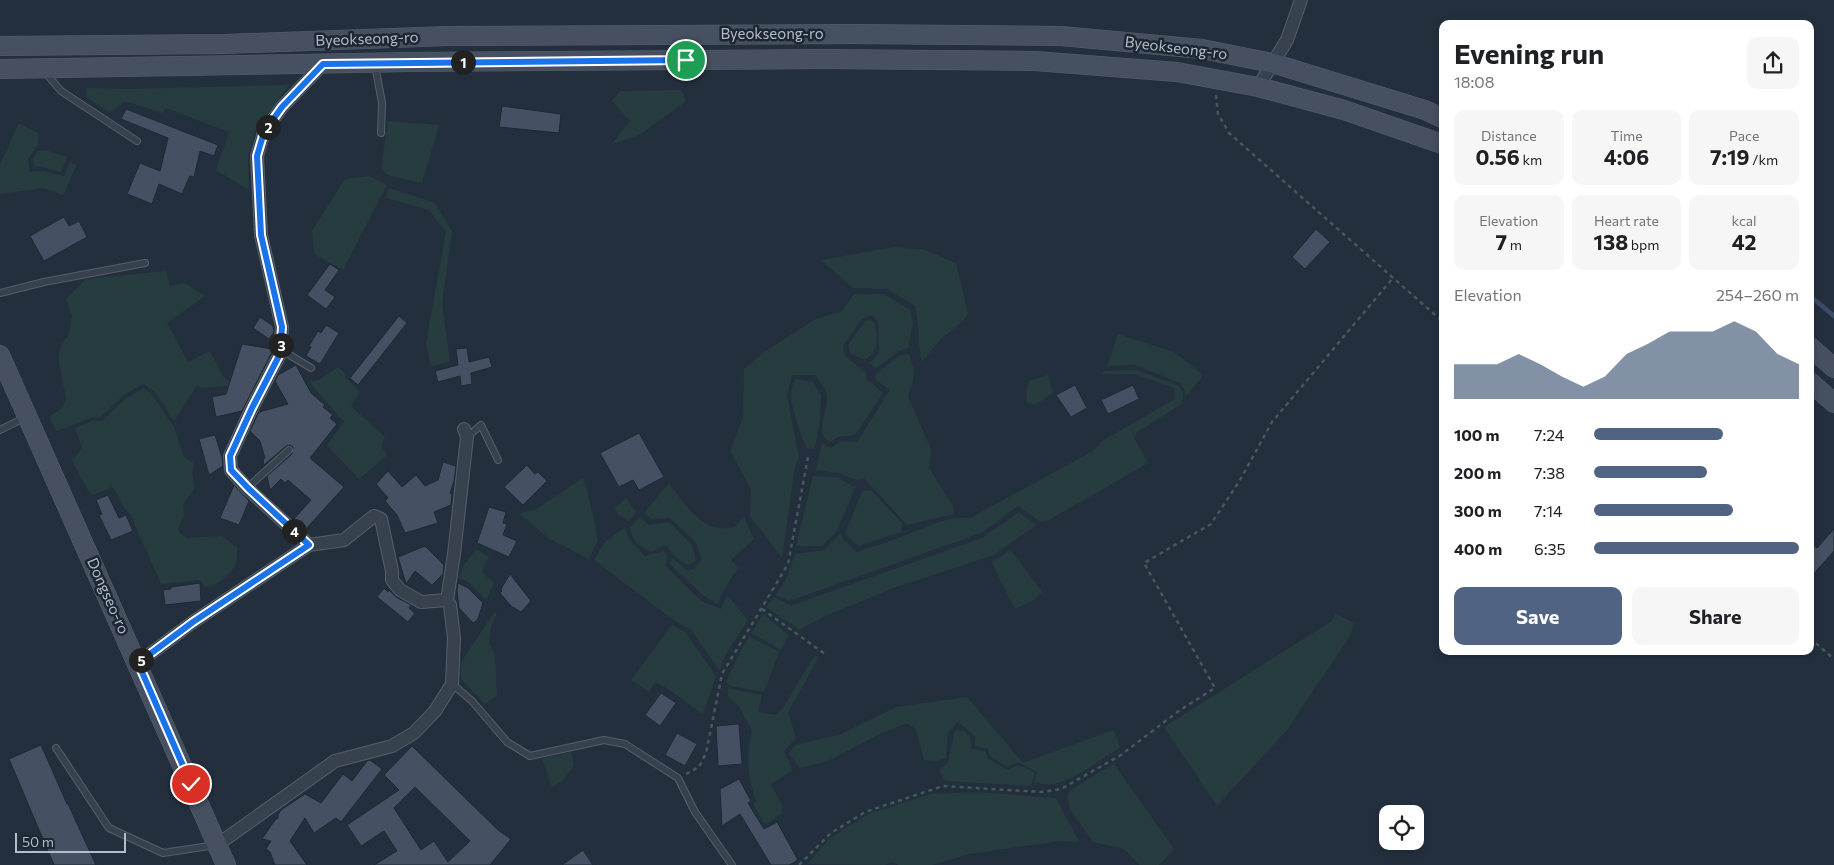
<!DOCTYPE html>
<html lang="en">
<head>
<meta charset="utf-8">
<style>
	:root { --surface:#fff; --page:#f6f6f6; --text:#202124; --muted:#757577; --accent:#506383 }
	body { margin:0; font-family:Commissioner,sans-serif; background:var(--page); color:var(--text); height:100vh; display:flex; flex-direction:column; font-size:19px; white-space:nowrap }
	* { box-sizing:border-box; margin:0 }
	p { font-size:16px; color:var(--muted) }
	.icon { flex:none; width:28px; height:28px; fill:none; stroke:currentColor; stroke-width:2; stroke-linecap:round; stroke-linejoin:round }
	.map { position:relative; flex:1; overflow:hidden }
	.details { position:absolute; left:1439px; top:20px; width:375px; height:635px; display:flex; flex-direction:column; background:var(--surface); border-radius:10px; box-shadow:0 2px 8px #0003 }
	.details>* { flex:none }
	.controls { position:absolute; left:1379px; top:805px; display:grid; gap:10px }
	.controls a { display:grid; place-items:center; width:45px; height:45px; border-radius:10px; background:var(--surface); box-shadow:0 2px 8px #0003; font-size:25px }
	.scale { position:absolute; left:15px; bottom:12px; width:111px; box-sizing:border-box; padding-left:5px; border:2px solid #b4bcc9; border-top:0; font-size:14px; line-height:18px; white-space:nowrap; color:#b4bcc9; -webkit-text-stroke:4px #1d2633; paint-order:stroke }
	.pin { position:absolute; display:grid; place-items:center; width:42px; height:42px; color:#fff; margin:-21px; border:2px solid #fff; border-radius:50%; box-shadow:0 1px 5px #0007 }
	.km { position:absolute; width:25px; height:25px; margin:-12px; border-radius:50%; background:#222; color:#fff; font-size:14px; line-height:25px; text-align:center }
	.round { display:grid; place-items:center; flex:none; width:52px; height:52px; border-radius:10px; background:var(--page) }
	.headline { display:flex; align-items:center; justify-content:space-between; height:85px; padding:0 15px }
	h1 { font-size:28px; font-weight:700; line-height:38px }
	.stats { display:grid; grid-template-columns:repeat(3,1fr); gap:8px; height:85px; padding:5px 15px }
	.stats div { display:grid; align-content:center; border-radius:10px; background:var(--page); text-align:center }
	.stats b { font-size:21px; font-weight:700 }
	.stats small { font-size:14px; font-weight:400 }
	.stats p { font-size:14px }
	.chart { height:140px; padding:10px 15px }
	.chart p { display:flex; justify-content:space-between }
	.chart svg { width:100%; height:90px; margin-top:5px; fill:var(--accent); opacity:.7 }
	.primary-button { display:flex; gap:10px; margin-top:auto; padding:10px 15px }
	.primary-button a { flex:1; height:58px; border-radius:10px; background:var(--accent); color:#fff; font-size:20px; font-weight:700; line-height:58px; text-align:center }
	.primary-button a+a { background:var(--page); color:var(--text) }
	ul { padding:0 15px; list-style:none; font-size:16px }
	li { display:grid; grid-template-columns:80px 60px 1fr; align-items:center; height:38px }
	li i { height:12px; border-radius:6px; background:var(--accent) }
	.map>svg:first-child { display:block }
	.green { fill:#263c3f }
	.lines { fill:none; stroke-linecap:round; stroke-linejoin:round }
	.stream { stroke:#394c67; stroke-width:4.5 }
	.building { fill:#455162; stroke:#1f2835; fill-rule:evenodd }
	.lane-casing { stroke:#565f6c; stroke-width:8 }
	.street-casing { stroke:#565f6c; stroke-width:14 }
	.secondary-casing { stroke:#565f6c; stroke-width:20 }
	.path { stroke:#44595c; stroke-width:2.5; stroke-dasharray:4 4; stroke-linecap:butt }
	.lane { stroke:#38414e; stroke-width:6 }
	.street { stroke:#38414e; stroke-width:12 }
	.secondary { stroke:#465061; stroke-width:19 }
	.route-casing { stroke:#fff; stroke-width:10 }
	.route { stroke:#1a73e8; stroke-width:6 }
	.labels { text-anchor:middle; stroke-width:5; stroke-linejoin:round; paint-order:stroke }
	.street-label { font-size:15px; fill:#b4bcc9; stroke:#1d2633 }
</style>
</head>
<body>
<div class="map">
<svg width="1834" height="865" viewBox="0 0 1834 865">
	<rect width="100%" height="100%" fill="#242f3e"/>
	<g class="green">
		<path d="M289 85 255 131 248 157 249 190 216 170 229 132 166 108 162 113 125 101 110 113 86 97V88L128 89Z"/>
		<path d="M681 90 684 95 685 102 639 135 612 144 630 121 612 101 620 91Z"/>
		<path d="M388 121 439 125 422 183 387 175 381 168Z"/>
		<path d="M19 123 39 134 38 144 28 159 30 172 43 171 64 176 70 162 77 165 63 195 44 188 0 194V164Z"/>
		<path d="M45 150 67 157 61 172 42 167 34 166 33 159 38 151Z"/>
		<path d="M369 176 387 185 343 270 314 254 312 231 345 179Z"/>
		<path d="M389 188 435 203 452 231 442 304 450 361 431 367 426 343 446 232 429 210 386 198Z"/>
		<path d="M894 247 925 250 956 263 968 314 964 320 939 341 922 362C917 344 920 325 915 306L887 289 853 288 821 260Z"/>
		<path d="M166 271 170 286 184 283 205 296 167 323 188 362 210 351 224 378 236 385 201 388 197 385 174 421 155 392 143 384 125 394 99 418 93 417 57 431 49 417 61 409 66 399 58 357 62 344 69 334 72 316 66 299 86 279Z"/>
		<path d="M854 294H884L910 310 913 323 908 348 899 351 875 369 870 363 879 353 878 321 871 315 861 320 843 346 845 356 866 373 867 379 883 393 855 435 838 437 830 442C813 434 828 411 827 397 827 390 819 381 816 375H792L787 396 799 458 795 466 782 558 750 516 751 490 730 450 743 418 744 369 764 352 814 320 842 311Z"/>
		<path d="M870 320 875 323C877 339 881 349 865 360L850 353 848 345 865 321Z"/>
		<path d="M1118 334 1174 352 1202 374V377L1185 397V390L1180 383 1135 365 1107 366Z"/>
		<path d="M909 354 915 372 908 397 931 449 929 468 953 506 954 514 907 525 865 479 856 480 838 473 816 470 822 443 831 448 841 441 857 442 890 390 876 380 875 375 900 355Z"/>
		<path d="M338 367 346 374 345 377 360 392 351 406 385 437 381 446 387 455 359 479 327 445 344 422 309 382 319 380Z"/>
		<path d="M1135 370 1178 385 1183 392 1182 404 1137 432 1134 438 1148 463 1049 520 1040 522 1018 506 981 533 789 601 776 595 786 579 795 554 824 550 841 533 843 539 857 552C873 546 890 542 906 535 924 528 951 515 970 518L1093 451 1102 441 1175 399 1174 388 1134 374H1102L1104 371Z"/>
		<path d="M1048 375 1053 393 1035 405 1027 402 1026 391 1029 381Z"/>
		<path d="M795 379 813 382 821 395 820 418 815 449 807 448C801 437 789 403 791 391 792 387 794 383 795 379Z"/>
		<path d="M144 388 153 396 174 427 183 455 194 464 192 473 195 488 183 504 184 515 178 529 180 534 187 538 222 536 237 548C237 564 236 568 223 579 217 584 213 586 205 587L200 580 161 584 130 514C121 507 120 495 112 487L93 495 89 492 72 460 78 454 82 447 75 428 92 421H102L125 399Z"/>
		<path d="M813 476 838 477 852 486H856L836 532 822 546H796Z"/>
		<path d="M583 478 588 493 598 540 589 559 548 538 519 513 535 510Z"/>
		<path d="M669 483C683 502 704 536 733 527 737 526 741 520 744 517L754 539 731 560 738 568C730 580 722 591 718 604L704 596 670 564 672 558 688 571 695 568 702 559 696 542 670 518 652 519 644 513Z"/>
		<path d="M871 490 902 523 901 532 858 546 845 534 862 491Z"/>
		<path d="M626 498 636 512 629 521 617 514 615 508Z"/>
		<path d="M1019 512 1036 525 994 555 896 587 823 617 799 630 766 607 774 597 787 604 793 605 982 538Z"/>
		<path d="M640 517 649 525 669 522 692 545 696 561 687 565 677 558 665 545 651 552C638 546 633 541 630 528Z"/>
		<path d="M625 527 628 538 645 556 664 551 668 558 665 565 701 601 721 609 727 595 748 620 725 656 720 671 691 630 672 619 594 560 605 542Z"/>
		<path d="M476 549 489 557 482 572 494 583 486 600 467 581 458 578 464 565Z"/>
		<path d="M1010 549 1042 592 1034 600 1015 609 991 561 999 558Z"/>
		<path d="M494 613H497L491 627 489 643 495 655 497 695 485 704 461 679V662Z"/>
		<path d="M1335 613 1354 623 1350 636 1287 730 1217 806 1164 727 1332 621Z"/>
		<path d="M763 614 789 635 781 650 751 633Z"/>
		<path d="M672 625 685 632 716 676 703 714 665 687 655 682 649 692 631 680Z"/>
		<path d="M749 636 779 652 764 692 731 686 726 682 735 662Z"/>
		<path d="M815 655 819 657 788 712 796 738 784 751 793 770 771 784 783 807 781 814 765 825 753 804 756 801C748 780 745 753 752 731L738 705 728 697V688L762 695 758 712 776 715 782 709Z"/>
		<path d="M967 697 1023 763 1113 730 1118 740 1120 748C1103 758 1073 781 1054 784 1047 785 1041 784 1034 782L1037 772 1018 762 1007 767 990 756 988 749 975 746V737L968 730 957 722 948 733 946 758 937 761 924 760 916 729 906 723 880 734 828 761 800 768 789 754 796 745 841 734 896 707Z"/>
		<path d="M955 730 964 731 970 737 971 748 986 752 987 758 1008 770C1020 763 1023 767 1035 772L1031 786 945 781 939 770 948 762Z"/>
		<path d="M571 752 574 766 561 782 552 787 542 759Z"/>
		<path d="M1114 764 1174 849 1159 865H1140L1124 849 1093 842 1070 809 1067 796 1073 788Z"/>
		<path d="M977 792 1056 798 1079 842 1061 841 969 854 932 865H899L892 862 885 865 807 864 829 839 868 814 931 794Z"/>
	</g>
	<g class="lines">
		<path class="stream" d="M1810 296 1834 316"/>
	</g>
	<g class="building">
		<path d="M502 106 561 114 559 133 499 127Z"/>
		<path d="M126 109 218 145 214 156 200 151 194 177 190 176 182 194 159 184 152 204 127 194 140 163 160 171 168 138 121 119Z"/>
		<path d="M64 217 69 226 79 221 87 237 44 261 30 236Z"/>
		<path d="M1316 229 1330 242 1305 269 1292 257Z"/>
		<path d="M330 264 339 270 325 290 335 297 326 309 307 295Z"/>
		<path d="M399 316 407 323 358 385 350 378Z"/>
		<path d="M260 317 273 326 274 332 269 339 253 328Z"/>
		<path d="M326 325 339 333 320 364 306 356 311 347 309 346 318 331 321 333Z"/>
		<path d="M242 344 272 349V352L242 411 216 417 212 397 226 394Z"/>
		<path d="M467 348 469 362 489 357 492 367 471 373 472 384 461 386 460 376 438 382 435 371 458 365 456 349Z"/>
		<path d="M296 365 311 393 325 405 323 407 333 415 330 418 337 424 310 458 344 487 305 530 293 520 311 500 288 480 285 483 281 479 270 490 267 476 292 454 293 447 290 445 286 446 264 465 263 459 265 458 260 441 250 431 259 412 288 404 275 381 278 375Z"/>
		<path d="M1075 385 1087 408 1071 417 1056 395Z"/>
		<path d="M1133 385 1139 399 1108 414 1101 400Z"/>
		<path d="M639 433 664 477 639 490 633 480 619 487 600 453Z"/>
		<path d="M215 435 222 457 223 466 209 475 199 439Z"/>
		<path d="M443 462 456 466 454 481 450 493 452 494 451 505 434 512 438 523 405 533 397 515 385 501 388 498 376 484 388 471 402 487 416 475 425 486 438 480Z"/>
		<path d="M527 465 535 474 538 472 547 481 523 505 504 487Z"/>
		<path d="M234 485 249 501 239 525 220 518Z"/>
		<path d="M108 495 119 518 126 515 133 531 111 540 99 515 102 514 96 500Z"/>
		<path d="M489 507 506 512 503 523 507 524 503 535 517 541 509 557 477 543Z"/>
		<path d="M1834 529V551L1810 578V542L1817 548Z"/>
		<path d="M425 546 444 565 443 574 432 585 415 571 406 584 398 557Z"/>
		<path d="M510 574 531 601 521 612 511 606 500 593 502 591 501 589Z"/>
		<path d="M200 583 201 601 165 605 163 590 171 589V587Z"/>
		<path d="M458 583 468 588 483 603 478 619 473 623 459 608 457 591Z"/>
		<path d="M384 588 388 592 389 590 396 597 411 605 409 608 415 613 408 622 377 597Z"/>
		<path d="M661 693 676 703 660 726 645 715Z"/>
		<path d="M739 724 742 764 718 766 716 726Z"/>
		<path d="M677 733 697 744 685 766 665 755Z"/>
		<path d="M41 745 67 804H68L96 865H54L9 759Z"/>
		<path d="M412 746 498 830 511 839 490 865H374L397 851 384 831 361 846 347 825 399 790 384 775ZM415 787 470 841 448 862 434 841 421 850 394 808Z"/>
		<path d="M370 760 382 769 341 822 336 818 314 833 305 818 290 841 307 865H275L270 852 266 849 271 841 262 839 275 820 278 818V815L281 810 305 794 321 803 343 774 352 781 367 761Z"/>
		<path d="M739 779 751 801 748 803 764 829 777 822 798 860 789 865H771L740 814 722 826 720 789Z"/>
		<path d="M583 850 593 865H562Z"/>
	</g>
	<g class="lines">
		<g class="lane-casing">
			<g id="lane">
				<path d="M375 65 382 103 381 133"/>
				<path d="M45 72 61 91 137 141"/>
				<path d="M0 293 44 282 145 263"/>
				<path d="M280 349 311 368"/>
				<path d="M0 430 26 417"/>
				<path d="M467 437 481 425 498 460"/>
				<path d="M247 488 289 450"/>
				<path d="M452 684 472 701 507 742 530 756 604 740 625 744 678 778 695 812 732 865"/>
				<path d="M56 748 109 828 163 853 216 845"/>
			</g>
		</g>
		<g class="street-casing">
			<g id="street">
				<path d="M1258 87 1287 40 1301 0"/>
				<path d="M309 545 247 488 231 470 230 456 252 408 280 354 282 327 261 235 257 156 264 132 282 107 323 64"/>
				<path d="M138 663 193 622 309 545 344 540 374 516 381 519 392 571V580L400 590 421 602 447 600"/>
				<path d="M217 845 335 761 392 746 414 733 435 711 452 684 454 638 450 605 447 600 454 554 467 437 464 429"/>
			</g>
		</g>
		<g class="secondary-casing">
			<g id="secondary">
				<path d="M0 46 224 44 448 36 851 34 1061 36 1202 49 1272 63 1425 110 1442 118"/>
				<path d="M0 69 411 62 824 59 1035 61 1177 72 1258 87 1344 110 1442 144"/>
				<path d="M1810 347 1834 368"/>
				<path d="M0 355 226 865"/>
				<path d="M1810 382 1834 403"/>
			</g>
		</g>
		<g class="path">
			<path d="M1216 95 1218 114 1229 133 1442 321"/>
			<path d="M762 609 825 654"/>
			<path d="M1810 638 1834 659"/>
			<path d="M686 774 699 767 706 753 722 674 788 564 808 457"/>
			<path d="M799 865 831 833 865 812 943 786 1042 792 1061 789 1121 755 1180 710 1215 688 1144 563 1211 524 1240 480 1272 422 1393 278"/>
		</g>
		<use href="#lane" class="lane"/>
		<use href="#street" class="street"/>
		<use href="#secondary" class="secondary"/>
	</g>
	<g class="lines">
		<g class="route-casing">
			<path id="route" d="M191 784 138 663 193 622 309 545 248 488 231 470 230 456 252 408 280 354 282 327 261 235 257 156 264 132 282 107 323 64 686 60"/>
		</g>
		<use href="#route" class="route"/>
	</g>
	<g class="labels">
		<g class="street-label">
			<text x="772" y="39">Byeokseong-ro</text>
			<text transform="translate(367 39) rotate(-2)" y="5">Byeokseong-ro</text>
			<text transform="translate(1176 48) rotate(7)" y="5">Byeokseong-ro</text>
			<text transform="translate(108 596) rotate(66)" y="5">Dongseo-ro</text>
		</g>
	</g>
</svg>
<div class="controls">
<a><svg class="icon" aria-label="locate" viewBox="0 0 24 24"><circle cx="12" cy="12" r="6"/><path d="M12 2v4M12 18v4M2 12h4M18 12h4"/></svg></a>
</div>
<div class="scale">50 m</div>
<div class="pin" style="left:686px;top:60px;background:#1e9e55"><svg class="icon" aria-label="arrive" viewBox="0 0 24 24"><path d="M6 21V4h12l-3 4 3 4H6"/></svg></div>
<div class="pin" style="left:191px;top:784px;background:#d93025"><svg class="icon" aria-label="check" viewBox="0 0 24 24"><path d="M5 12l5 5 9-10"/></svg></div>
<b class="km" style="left:463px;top:62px">1</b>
<b class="km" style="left:268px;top:127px">2</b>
<b class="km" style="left:281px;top:345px">3</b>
<b class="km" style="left:294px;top:531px">4</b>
<b class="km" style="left:141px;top:660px">5</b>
<section class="details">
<div class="headline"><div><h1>Evening run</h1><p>18:08</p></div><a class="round"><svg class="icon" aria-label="share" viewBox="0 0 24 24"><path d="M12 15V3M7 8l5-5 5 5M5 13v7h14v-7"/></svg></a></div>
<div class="stats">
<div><p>Distance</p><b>0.56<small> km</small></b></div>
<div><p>Time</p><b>4:06</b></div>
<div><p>Pace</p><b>7:19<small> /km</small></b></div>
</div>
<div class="stats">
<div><p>Elevation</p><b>7<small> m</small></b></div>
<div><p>Heart rate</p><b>138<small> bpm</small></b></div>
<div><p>kcal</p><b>42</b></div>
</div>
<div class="chart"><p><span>Elevation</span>254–260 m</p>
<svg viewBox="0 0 160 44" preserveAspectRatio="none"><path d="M0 44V27L10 27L20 27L30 22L40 27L50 33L60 38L70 33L80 22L90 17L100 11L110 11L120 11L130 6L140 11L150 22L160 27V44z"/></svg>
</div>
<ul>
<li><b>100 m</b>7:24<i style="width:63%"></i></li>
<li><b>200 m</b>7:38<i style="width:55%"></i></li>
<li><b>300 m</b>7:14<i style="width:68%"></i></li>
<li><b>400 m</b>6:35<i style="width:100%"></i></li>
</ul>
<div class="primary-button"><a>Save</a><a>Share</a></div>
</section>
</div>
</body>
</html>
